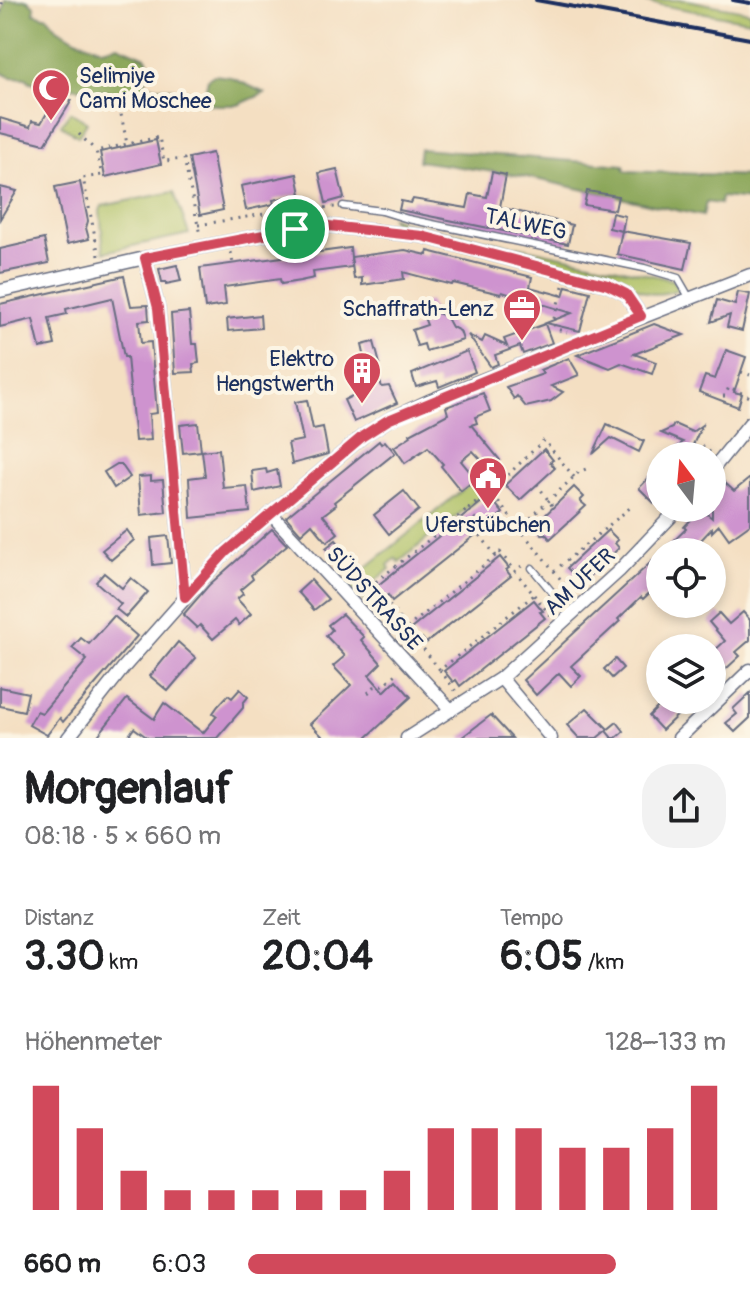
<!DOCTYPE html>
<html lang="de">
<head>
<meta charset="utf-8">
<style>
	:root { --surface:#fff; --page:#f2f2f2; --text:#202124; --muted:#757577; --accent:#d1495b }
	body { margin:0; font-family:Pangolin,sans-serif; background:var(--page); color:var(--text); height:100vh; display:flex; flex-direction:column; font-size:30px; white-space:nowrap }
	* { box-sizing:border-box; margin:0 }
	p { font-size:26px; color:var(--muted) }
	.icon { flex:none; width:44px; height:44px; fill:none; stroke:currentColor; stroke-width:2; stroke-linecap:round; stroke-linejoin:round }
	.map { position:relative; height:738px; overflow:hidden }
	.panel { display:flex; flex-direction:column; background:var(--surface); flex:1 }
	.panel>* { flex:none }
	.needle { width:52px; rotate:344deg }
	.controls { position:absolute; left:646px; top:442px; display:grid; gap:16px }
	.controls a { display:grid; place-items:center; width:80px; height:80px; border-radius:50%; background:var(--surface); box-shadow:0 4px 12px #0003; font-size:40px }
	.pin { position:absolute; display:grid; place-items:center; width:68px; height:68px; color:#fff; margin:-34px; border:4px solid #fff; border-radius:50%; box-shadow:0 2px 8px #0007 }
	.round { display:grid; place-items:center; flex:none; width:84px; height:84px; border-radius:32px; background:var(--page) }
	.headline { display:flex; align-items:center; justify-content:space-between; height:136px; padding:0 24px }
	h1 { font-size:44px; font-weight:700; line-height:60px }
	.figures { display:grid; grid-template-columns:repeat(3,1fr); gap:12px; height:136px; padding:8px 24px }
	.figures div { display:grid; align-content:center }
	.figures b { font-size:40px; font-weight:700 }
	.figures small { font-size:22px; font-weight:400 }
	.figures p { font-size:22px }
	.chart { height:224px; padding:16px 24px }
	.chart p { display:flex; justify-content:space-between }
	.chart svg { width:100%; height:144px; margin-top:8px; stroke:var(--accent); stroke-width:6 }
	ul { padding:0 24px; list-style:none; font-size:26px }
	li { display:grid; grid-template-columns:128px 96px 1fr; align-items:center; height:60px }
	li i { height:20px; border-radius:10px; background:var(--accent) }
	.map>svg:first-child { display:block }
	.green { fill:#adc063; stroke:#647860; stroke-width:2 }
	.forest { fill:#8aa659; stroke:#526a5c; stroke-width:2 }
	.building { fill:#ce93cf }
	.lines { fill:none; stroke-linecap:round; stroke-linejoin:round }
	.service-casing { stroke:#676d81; stroke-width:9 }
	.minor-casing { stroke:#676d81; stroke-width:15 }
	.path { stroke:#676d81; stroke-width:3; stroke-dasharray:2 6; stroke-linecap:butt }
	.service { stroke:#fff; stroke-width:6 }
	.minor { stroke:#fff; stroke-width:12 }
	.rail { stroke:#1b2f5e; stroke-width:4 }
	.route-casing { stroke:#fff; stroke-width:16 }
	.route { stroke:#d1495b; stroke-width:10 }
	.labels { text-anchor:middle; stroke-width:8; stroke-linejoin:round; paint-order:stroke }
	.poi-label { font-size:22px; fill:#1b2f5e; stroke:#fcf5e5; text-anchor:end }
	.street-label { font-size:22px; fill:#1b2f5e; stroke:#fcf5e5 }
</style>
</head>
<body>
<div class="map">
<svg width="750" height="738" viewBox="0 0 750 738">
	<rect width="100%" height="100%" fill="#fcf5e5"/>
	<filter id="ink" filterUnits="userSpaceOnUse"><feTurbulence type="fractalNoise" baseFrequency=".0125" numOctaves="2"/><feDisplacementMap in="SourceGraphic" scale="16" xChannelSelector="R" yChannelSelector="G"/><feConvolveMatrix kernelMatrix="1 2 1 2 8 2 1 2 1" color-interpolation-filters="sRGB"/></filter>
	<filter id="wash" filterUnits="userSpaceOnUse"><feTurbulence type="fractalNoise" baseFrequency=".006" numOctaves="4" result="noise"/><feDisplacementMap in="SourceGraphic" scale="32" xChannelSelector="R" yChannelSelector="G"/><feGaussianBlur stdDeviation="1.8" result="paint"/><feColorMatrix in="noise" values="0 0 0 0 0 0 0 0 0 0 0 0 0 0 0 0 0 1.4 0 .05"/><feComposite in="paint" operator="in"/></filter>
	<g filter="url(#wash)">
		<rect width="100%" height="100%" fill="#f4dfc2"/>
		<g class="green">
			<path d="M633 0H687L750 12V21Z"/>
			<path d="M70 112 87 122 78 136 61 125Z"/>
			<path d="M174 192 189 234 104 252 100 211 102 206Z"/>
			<path d="M391 217 407 223 656 276 672 280 679 289C645 302 639 286 610 276L394 223Z"/>
			<path d="M481 475 491 488 447 524 443 521 435 527 437 531 399 562 396 558 388 565 390 569 371 584 376 592 365 602 347 583Z"/>
		</g>
		<g class="forest">
			<path d="M5 0H28L35 7 34 13 48 17 57 28 76 39 102 49 118 45 146 57 149 62 145 85 205 93 208 79 214 75 230 77 265 93 238 105H217L30 82 26 78 10 77 0 72V23Z"/>
			<path d="M420 149 624 165 625 171 750 176V200L721 197 720 204 706 202 703 216 522 176 418 161Z"/>
		</g>
		<g id="blocks">
			<g class="building">
				<path d="M56 98 72 100 45 144 0 133V118L30 127 32 121 41 123Z"/>
				<path d="M156 140 161 164 105 177 100 152Z"/>
				<path d="M212 153 223 210 200 215 189 158Z"/>
				<path d="M337 169 344 198 326 203 319 173Z"/>
				<path d="M492 172 506 175 500 207 572 225 568 244 399 210 401 201 411 203 413 199 467 208 470 194 487 197Z"/>
				<path d="M297 174 301 194 273 200 274 204 246 210 241 186Z"/>
				<path d="M80 182 88 221 86 228 89 239 67 244 55 187Z"/>
				<path d="M0 187 17 191 0 219Z"/>
				<path d="M587 191 618 196 615 210 584 205Z"/>
				<path d="M612 213 625 216 622 231 609 228Z"/>
				<path d="M622 231 691 243 685 269 617 254Z"/>
				<path d="M44 239 49 263 0 273V249Z"/>
				<path d="M350 248 352 267 313 272 314 278 300 281 281 284 280 279 224 287 226 305 205 308 200 268Z"/>
				<path d="M405 250 427 255 428 251 532 277 530 287 563 296 566 286 590 292 580 331 546 323 572 313 502 292 501 294 453 283 452 285 403 272 404 279 362 285V278L354 279 351 257Z"/>
				<path d="M177 265 181 281 166 284V282H162L159 269Z"/>
				<path d="M124 276 131 306 148 305 149 320 139 321 141 343 151 342 157 413 149 414 151 440 135 441 127 357H124L112 298 66 309 67 314 49 318 55 345 40 348 33 319 0 327V304Z"/>
				<path d="M738 292 750 294 742 331 727 327 730 315 711 322 717 300 735 305Z"/>
				<path d="M429 301 434 312 446 316 452 327 460 331 463 340 426 351 424 344 417 346 412 330 427 325 419 305Z"/>
				<path d="M189 312 192 344H197L199 363 193 364 194 372 175 373 171 314Z"/>
				<path d="M260 315 261 328 228 331 227 319Z"/>
				<path d="M545 324 552 343 523 354 520 346 495 355 498 364 491 367 468 335 482 342 485 336 507 346 504 339Z"/>
				<path d="M654 324 684 335 634 354 656 362 652 374 621 363 610 368 577 355Z"/>
				<path d="M374 342 380 364 367 367 362 345Z"/>
				<path d="M726 350 746 357 734 392 742 394 738 407 699 392 705 376 715 379Z"/>
				<path d="M467 351 475 372 439 387 437 381 416 387 412 374Z"/>
				<path d="M569 358 579 375 551 386 563 392 551 401 526 407 517 396 514 399 506 387 543 374 540 370Z"/>
				<path d="M380 382 382 387 389 386 397 403 354 422 344 400Z"/>
				<path d="M483 393 490 411 475 417 477 423 471 425 500 460 489 468 473 451 461 461 476 479 461 491 441 466 443 464 428 447 405 463 394 447 411 436 410 434 448 414 446 407Z"/>
				<path d="M307 400 313 429 323 427 328 454 292 464 288 443 303 440 295 402Z"/>
				<path d="M198 423 201 451 183 453 180 425Z"/>
				<path d="M607 424 644 441 639 452 611 438 593 454Z"/>
				<path d="M674 424 692 432 702 425 692 447 702 456H669L683 442 661 433 672 428Z"/>
				<path d="M379 441 381 444 385 441 395 453 334 502 336 505 323 515 338 533 327 542 312 524 301 534 286 517Z"/>
				<path d="M219 449 223 488 247 486 250 512 191 518 189 478 205 476 202 451Z"/>
				<path d="M544 449 553 460 550 462 555 468 520 500 505 485Z"/>
				<path d="M117 464H121L130 477 114 488 104 472Z"/>
				<path d="M660 466V497L654 503 639 488Z"/>
				<path d="M266 469 267 473 277 470 280 486 254 492 252 471Z"/>
				<path d="M151 476V481L163 480 166 512 141 515 138 477Z"/>
				<path d="M750 478V524L729 539 719 525 712 532V528L690 552H662L686 529 684 527 701 509 712 518V496L724 482 734 491Z"/>
				<path d="M574 487 584 497 580 501 586 506 550 539 545 533 543 535 534 526Z"/>
				<path d="M404 491 419 510 389 534 374 515Z"/>
				<path d="M489 496 503 513 392 601 388 595 385 597 377 586Z"/>
				<path d="M272 529 287 545 251 575 253 579 240 590 243 594 237 599 251 614 239 625 235 620 213 639 200 625 197 628 183 615 209 585Z"/>
				<path d="M127 530 134 540 111 560 102 550Z"/>
				<path d="M608 530 618 540 615 543 619 548 584 581 579 576 577 578 567 568Z"/>
				<path d="M168 536 171 563 153 565 151 538Z"/>
				<path d="M336 540 361 571 352 579 326 548Z"/>
				<path d="M660 554V583L643 599 641 597 618 619 620 621 571 666 581 676 571 686 559 673 536 695 523 680Z"/>
				<path d="M500 557 509 568 506 570 511 576 426 643 422 638 419 640 411 629Z"/>
				<path d="M104 573 122 588 131 578 148 592 126 617 116 609 121 604 96 582Z"/>
				<path d="M311 580 328 599 314 610 298 592Z"/>
				<path d="M534 600 543 611 540 612 545 618 460 686 456 680 453 682 444 671Z"/>
				<path d="M743 612 750 620V640L736 652 740 656 712 682V653L725 641 709 622 719 613 729 624Z"/>
				<path d="M342 614 364 637 361 640 381 663 369 675 384 692 396 680 411 697 366 738H324L310 724 351 685 333 666 345 656 326 636 332 630 328 625Z"/>
				<path d="M114 616 137 636 63 722 60 718 47 735 29 725 37 711 42 713 87 660 72 648 81 638 89 644Z"/>
				<path d="M178 642 196 658 168 691 150 676Z"/>
				<path d="M615 659 623 668 612 678 604 669Z"/>
				<path d="M0 687 28 693 24 711 0 706Z"/>
				<path d="M240 689 248 697 243 703V708L217 738H148L134 728 127 738H96L127 699 154 719 164 703 203 733 217 716 213 713 218 706 228 695 232 698Z"/>
				<path d="M750 693V718L735 732 726 723 737 714 733 709Z"/>
				<path d="M665 700H690L682 707 684 709 662 730 649 716Z"/>
				<path d="M587 708 608 729 597 738H579L567 725Z"/>
				<path d="M491 715 512 738H461Z"/>
				<path d="M617 722 624 731 616 738H612L606 731Z"/>
			</g>
		</g>
	</g>
	<g filter="url(#ink)">
		<use href="#blocks" fill-opacity="0" stroke="#676d81" stroke-width="2"/>
		<g class="lines">
			<g class="service-casing">
				<g id="service">
					<path d="M343 206 382 211 408 219 644 268 678 278 689 297"/>
					<path d="M532 568 571 615"/>
				</g>
			</g>
			<g class="minor-casing">
				<g id="minor">
					<path d="M145 258 158 308 185 597"/>
					<path d="M0 291 145 258 289 230 329 226 422 236 608 285 626 294 641 316"/>
					<path d="M712 470 750 423"/>
					<path d="M271 514 450 709"/>
					<path d="M501 678 551 738"/>
					<path d="M68 738 124 667 226 552 363 436 388 420 429 401 750 275"/>
					<path d="M407 738 501 678 619 571 679 508"/>
					<path d="M679 738 750 670"/>
				</g>
			</g>
			<g class="path">
				<path d="M0 12 3 0"/>
				<path d="M118 99 127 144"/>
				<path d="M79 134 96 151"/>
				<path d="M287 197 289 209"/>
				<path d="M198 225 289 210 336 207"/>
				<path d="M231 252 233 264"/>
				<path d="M99 256 83 178 102 175 96 151 159 137 164 161 184 159 200 235"/>
				<path d="M563 286 553 322 556 329 567 332"/>
				<path d="M741 372 750 375"/>
				<path d="M723 396H725L729 387 750 397"/>
				<path d="M693 443 698 451 702 446 711 453"/>
				<path d="M574 477 544 440 490 492 575 597"/>
				<path d="M537 484 553 507"/>
				<path d="M468 509 490 492"/>
				<path d="M519 529 579 472 591 467"/>
				<path d="M496 556 480 535 485 531 468 509 373 584 440 670 534 595 515 571 523 565"/>
				<path d="M554 571 631 507"/>
				<path d="M534 595 552 617"/>
				<path d="M407 628 500 552 515 571"/>
				<path d="M440 670 457 693"/>
				<path d="M368 693 374 687 383 685 400 671"/>
			</g>
			<use href="#service" class="service"/>
			<use href="#minor" class="minor"/>
			<g class="rail">
				<path d="M536 0 750 39"/>
				<path d="M733 0 750 3"/>
			</g>
		</g>
	</g>
	<g class="lines" filter="url(#ink)">
		<g class="route-casing">
			<path id="route" d="M329 226 422 236 608 285 626 294 641 316 388 420 363 436 226 552 185 597 158 308 145 258 289 230Z"/>
		</g>
		<use href="#route" class="route"/>
	</g>
	<defs>
		<g id="mosque-pin" transform="scale(2)"><path d="M0 17L-7.5 6A9.5 9.5 0 1 1 7.5 6Z" fill="#d1495b" stroke="#fcf5e5"/><path d="M3.5-4.9A6 6 0 1 0 3.5 4.9A5 5 0 1 1 3.5-4.9Z" fill="#fff"/></g>
		<g id="office-pin" transform="scale(2)"><path d="M0 17L-7.5 6A9.5 9.5 0 1 1 7.5 6Z" fill="#d1495b" stroke="#fcf5e5"/><path d="M-6-3h4V-5.5h4V-3h4V5H-6ZM-1-4.5V-3h2v-1.5ZM-6 0V1H6V0Z" fill="#fff"/></g>
		<g id="building-pin" transform="scale(2)"><path d="M0 17L-7.5 6A9.5 9.5 0 1 1 7.5 6Z" fill="#d1495b" stroke="#fcf5e5"/><path d="M-4-6H4V6H1V3H-1V6H-4ZM-2.5-4.3h1.7v1.8h-1.7ZM.8-4.3h1.7v1.8H.8ZM-2.5-1h1.7V.8h-1.7ZM.8-1h1.7V.8H.8Z" fill="#fff"/></g>
		<g id="civic-pin" transform="scale(2)"><path d="M0 17L-7.5 6A9.5 9.5 0 1 1 7.5 6Z" fill="#d1495b" stroke="#fcf5e5"/><path d="M-.6-6.5H3V-4.5H.6V-3L4-1V1h2V6H-6V1h2V-1L-.6-3ZM-1.2 2.5V6h2.4V2.5Z" fill="#fff"/></g>
	</defs>
	<g fill-rule="evenodd">
		<use href="#mosque-pin" x="51" y="88"/>
		<use href="#office-pin" x="522" y="308"/>
		<use href="#building-pin" x="362" y="371"/>
		<use href="#civic-pin" x="488" y="476"/>
	</g>
	<g class="labels">
		<g class="poi-label">
			<text x="79" y="83" text-anchor="start">Selimiye<tspan x="79" dy="25">Cami Moschee</tspan></text>
			<text x="494" y="316">Schaffrath-Lenz</text>
			<text x="334" y="366">Elektro<tspan x="334" dy="25">Hengstwerth</tspan></text>
			<text x="488" y="532" text-anchor="middle">Uferstübchen</text>
		</g>
		<g class="street-label">
			<text transform="translate(526 223) rotate(12)" y="8">TALWEG</text>
			<text transform="translate(579 581) rotate(-43)" y="8">AM UFER</text>
			<text transform="translate(375 598) rotate(48)" y="8">SÜDSTRASSE</text>
		</g>
	</g>
</svg>
<div class="controls">
<a><svg class="needle" viewBox="-14 -14 28 28"><path d="M0-13l5 13h-10z" fill="#e53935"/><path d="M0 13l5-13h-10z" fill="#757577"/></svg></a>
<a><svg class="icon" aria-label="locate" viewBox="0 0 24 24"><circle cx="12" cy="12" r="6"/><path d="M12 2v4M12 18v4M2 12h4M18 12h4"/></svg></a>
<a><svg class="icon" aria-label="layers" viewBox="0 0 24 24"><path d="M12 4l9 5-9 5-9-5zM3 14l9 5 9-5"/></svg></a>
</div>
<div class="pin" style="left:295px;top:229px;background:#1e9e55"><svg class="icon" aria-label="arrive" viewBox="0 0 24 24"><path d="M6 21V4h12l-3 4 3 4H6"/></svg></div>
</div>
<section class="panel">
<div class="headline"><div><h1>Morgenlauf</h1><p>08:18 · 5 × 660 m</p></div><a class="round"><svg class="icon" aria-label="share" viewBox="0 0 24 24"><path d="M12 15V3M7 8l5-5 5 5M5 13v7h14v-7"/></svg></a></div>
<div class="figures">
<div><p>Distanz</p><b>3.30<small> km</small></b></div>
<div><p>Zeit</p><b>20:04</b></div>
<div><p>Tempo</p><b>6:05<small> /km</small></b></div>
</div>
<div class="chart"><p><span>Höhenmeter</span>128–133 m</p>
<svg viewBox="0 0 160 44" preserveAspectRatio="none"><path d="M5 44V6M15 44V19M25 44V32M35 44V38M45 44V38M55 44V38M65 44V38M75 44V38M85 44V32M95 44V19M105 44V19M115 44V19M125 44V25M135 44V25M145 44V19M155 44V6"/></svg>
</div>
<ul>
<li><b>660 m</b>6:03<i style="width:77%"></i></li>
</ul>
</section>
</body>
</html>
